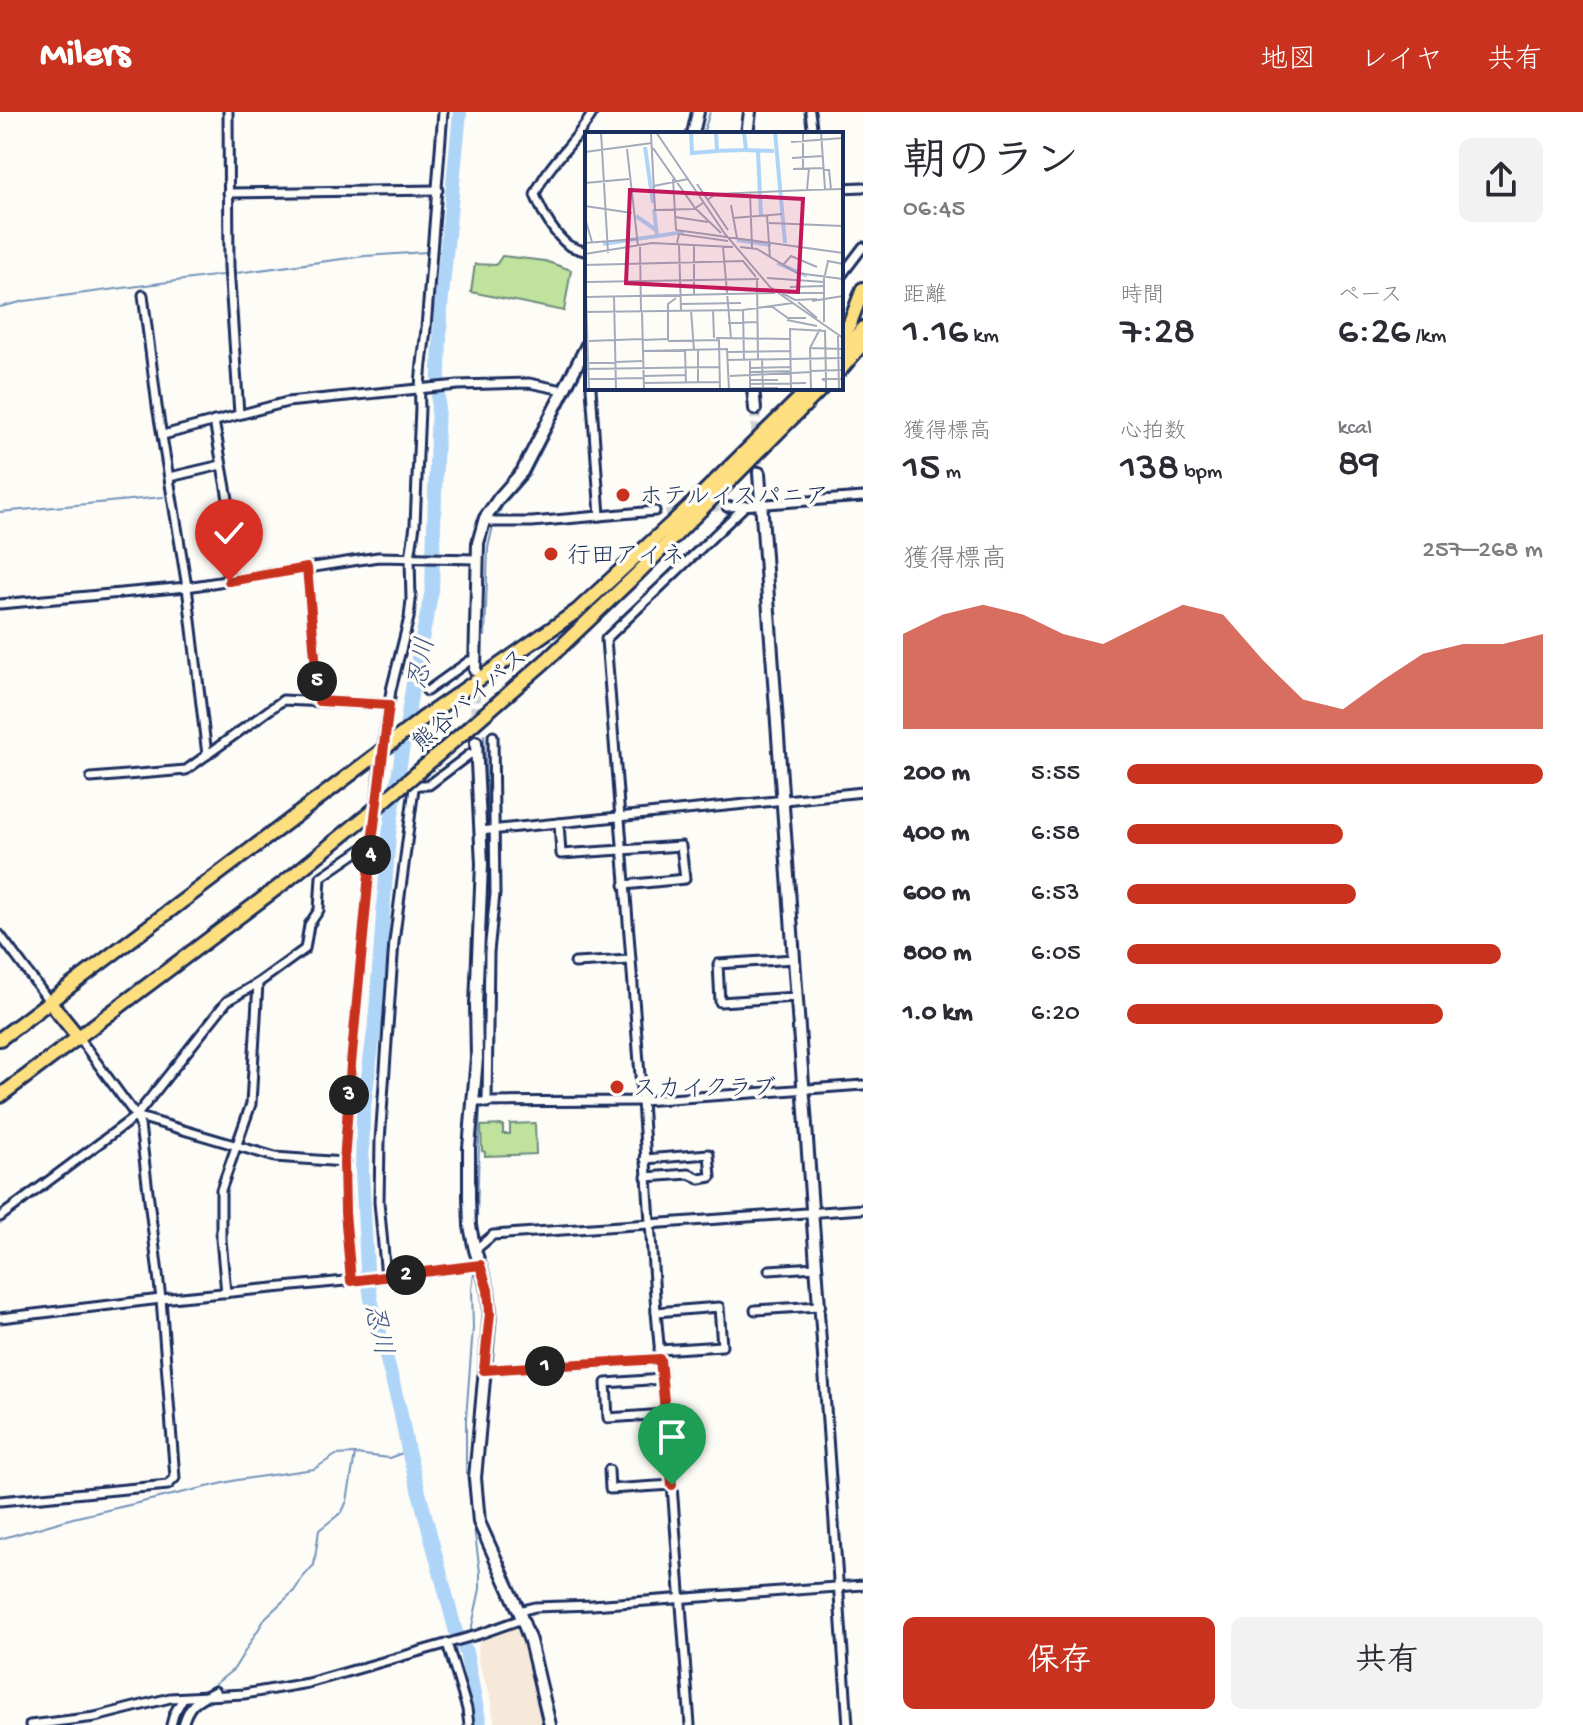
<!DOCTYPE html>
<html lang="ja">
<head>
<meta charset="utf-8">
<style>
	:root { --surface:#fff; --page:#f2f2f3; --text:#2b2b33; --muted:#7c7c81; --accent:#c8321e }
	body { margin:0; font-family:"Gochi Hand","Klee One",sans-serif; background:var(--page); color:var(--text); height:100vh; display:flex; flex-direction:column; font-size:30px; white-space:nowrap }
	* { box-sizing:border-box; margin:0 }
	p { font-size:26px; color:var(--muted) }
	.icon { flex:none; width:44px; height:44px; fill:none; stroke:currentColor; stroke-width:2; stroke-linecap:round; stroke-linejoin:round }
	.map { position:relative; flex:1; overflow:hidden }
	.drawer { display:flex; flex-direction:column; background:var(--surface); width:720px }
	.drawer>* { flex:none }
	.pin { position:absolute; display:grid; place-items:center; width:68px; height:68px; color:#fff; margin:-82px -34px; border-radius:50% 50% 50% 0; rotate:-45deg; box-shadow:0 0 8px #0007 }
	.pin .icon { rotate:45deg }
	.km { position:absolute; width:40px; height:40px; margin:-20px; border-radius:50%; background:#222; color:#fff; font-size:22px; line-height:40px; text-align:center }
	.round { display:grid; place-items:center; flex:none; width:84px; height:84px; border-radius:12px; background:var(--page) }
	.headline { display:flex; align-items:center; justify-content:space-between; height:136px; padding:0 40px }
	h1 { font-size:44px; font-weight:600; line-height:60px }
	.metrics { display:grid; grid-template-columns:repeat(3,1fr); gap:12px; height:136px; padding:8px 40px }
	.metrics div { display:grid; align-content:center }
	.metrics b { font-size:40px; font-weight:600 }
	.metrics small { font-size:22px; font-weight:400 }
	.metrics p { font-size:22px }
	.chart { height:224px; padding:16px 40px }
	.chart p { display:flex; justify-content:space-between }
	.chart svg { width:100%; height:144px; margin-top:8px; fill:var(--accent); opacity:.7 }
	.button { display:flex; gap:16px; margin-top:auto; padding:16px 40px }
	.button a { flex:1; height:92px; border-radius:12px; background:var(--accent); color:#fff; font-size:32px; font-weight:600; line-height:92px; text-align:center }
	.button a+a { background:var(--page); color:var(--text) }
	ul { padding:0 40px; list-style:none; font-size:26px }
	li { display:grid; grid-template-columns:128px 96px 1fr; align-items:center; height:60px }
	li i { height:20px; border-radius:10px; background:var(--accent) }
	header { display:flex; align-items:center; gap:48px; box-sizing:border-box; height:112px; padding:0 40px; background:var(--accent); color:#fff }
	header strong { font-size:38px }
	nav { display:flex; gap:44px; margin-inline-start:auto; font-size:28px }
	main { display:flex; flex:1; min-height:0 }
	.map>svg:first-child { display:block }
	.built { fill:#f6e9d9 }
	.green { fill:#bfe39d; stroke:#6d897e; stroke-width:2 }
	.lines { fill:none; stroke-linecap:round; stroke-linejoin:round }
	.stream { stroke:#7393ba; stroke-width:2 }
	.river { stroke:#aed5f8; stroke-width:14 }
	.street-tunnel { stroke:#d0d3d8; stroke-width:7; stroke-dasharray:7 3.5; stroke-linecap:butt }
	.secondary-tunnel { stroke:#d0d3d8; stroke-width:10; stroke-dasharray:10 5; stroke-linecap:butt }
	.street-casing { stroke:#1b2f5e; stroke-width:13 }
	.secondary-casing { stroke:#1b2f5e; stroke-width:16 }
	.highway-casing { stroke:#1b2f5e; stroke-width:18 }
	.street { stroke:#fdfcf7; stroke-width:7 }
	.secondary { stroke:#fdfcf7; stroke-width:10 }
	.highway { stroke:#fddf80; stroke-width:12 }
	.highway-bridge-casing { stroke:#1b2f5e; stroke-width:18; stroke-linecap:butt }
	.highway-bridge { stroke:#fddf80; stroke-width:12 }
	.route-casing { stroke:#fff; stroke-width:16 }
	.route { stroke:#c8321e; stroke-width:10 }
	.poi-dot { fill:#c8321e; stroke:#fdfcf7; stroke-width:3 }
	.labels { text-anchor:middle; stroke-width:7; stroke-linejoin:round; paint-order:stroke }
	.poi-label { font-size:24px; fill:#1b2f5e; stroke:#fdfcf7; text-anchor:start }
	.street-label { font-size:24px; fill:#1b2f5e; stroke:#fdfcf7 }
	.water-label { font-size:26px; font-style:italic; fill:#405884; stroke:#fdfcf7 }
	.inset-river { fill:none; stroke:#aed5f8; stroke-width:4 }
	.inset-road { fill:none; stroke:#a3aaba; stroke-width:2 }
	.view { fill:#c2185b; fill-opacity:0.15; stroke:#c2185b; stroke-width:4 }
	.inset-edge { fill:none; stroke:#1b2f5e; stroke-width:4 }
</style>
</head>
<body>
<header>
<strong>Milers</strong>
<nav><a>地図</a><a>レイヤ</a><a>共有</a></nav>
</header>
<main>
<div class="map">
<svg width="863" height="1613" viewBox="0 0 863 1613">
	<rect width="100%" height="100%" fill="#fdfcf7"/>
	<filter id="ink" filterUnits="userSpaceOnUse"><feTurbulence type="fractalNoise" baseFrequency=".0125" numOctaves="2"/><feDisplacementMap in="SourceGraphic" scale="16" xChannelSelector="R" yChannelSelector="G"/><feConvolveMatrix kernelMatrix="1 2 1 2 8 2 1 2 1" color-interpolation-filters="sRGB"/></filter>
	<g filter="url(#ink)">
		<path class="built" d="M520 1515 542 1613H495L490 1584 478 1550 479 1525Z"/>
		<g class="green">
			<path d="M502 144 545 149 571 158 564 199 471 180 475 152 496 153Z"/>
			<path d="M535 1011 536 1042 485 1044V1040L482 1039 481 1014 503 1013V1022H510V1012Z"/>
		</g>
		<g class="lines">
			<g class="stream">
				<path d="M703 22 710 0"/>
				<path d="M434 140 447 139"/>
				<path d="M0 195 25 189 365 144 427 140"/>
				<path d="M0 400 163 385"/>
				<path d="M495 408 503 393 529 363 587 249"/>
				<path d="M485 524 488 436 493 414"/>
				<path d="M484 623 488 714"/>
				<path d="M482 937 489 745 488 720"/>
				<path d="M480 985 481 956"/>
				<path d="M477 1107 480 992"/>
				<path d="M0 1427 73 1406 237 1368 314 1357 336 1343 355 1342 389 1346 408 1339"/>
				<path d="M470 1523 480 1477V1460L466 1355V1306L473 1216 472 1177 474 1161"/>
				<path d="M466 1540 468 1529"/>
				<path d="M200 1581 214 1573 234 1557 266 1505 294 1479 303 1465 314 1453 319 1418 342 1400 347 1389 355 1343"/>
				<path d="M177 1613 187 1588"/>
			</g>
			<path class="river" d="M460 0 441 195 432 478 413 571 389 722 375 912 363 1002 362 1059 367 1158 371 1187 400 1298 408 1339 456 1520 466 1540 480 1613"/>
			<g class="street-tunnel">
				<path d="M702 397 727 395"/>
				<path d="M655 399 685 398"/>
			</g>
			<g class="secondary-tunnel">
				<path d="M755 297 759 361"/>
				<path d="M475 564 476 630"/>
			</g>
			<g class="street-casing">
				<g id="street">
					<path d="M228 0 229 155 239 302"/>
					<path d="M810 0 813 22"/>
					<path d="M841 76 863 75"/>
					<path d="M228 81 438 78"/>
					<path d="M587 140C581 138 573 136 568 133 553 121 542 100 535 83 547 52 577 30 593 0"/>
					<path d="M841 164 863 135"/>
					<path d="M143 183 157 294 187 475 207 643"/>
					<path d="M591 276 600 404"/>
					<path d="M214 309 235 426 220 433 229 469"/>
					<path d="M163 323 287 290 458 273 529 271 563 278"/>
					<path d="M170 365 221 353"/>
					<path d="M727 395 863 385"/>
					<path d="M485 406 493 410H532L655 399"/>
					<path d="M307 456 319 589"/>
					<path d="M0 492 187 475 378 445 477 447"/>
					<path d="M427 579 469 549H475"/>
					<path d="M477 643 470 642 429 673H418L414 676 394 830 380 1029 379 1090 386 1165 480 1153"/>
					<path d="M91 666 186 658 283 588 389 593"/>
					<path d="M559 711 561 742 681 734 685 767 624 773"/>
					<path d="M480 719 863 680"/>
					<path d="M0 823 49 889"/>
					<path d="M793 847 718 852 720 890 796 885"/>
					<path d="M575 851 630 848"/>
					<path d="M474 990 642 989 863 973"/>
					<path d="M487 991 489 840 495 782 493 624"/>
					<path d="M136 1004 275 1045 344 1050"/>
					<path d="M645 1047 709 1042 711 1065 700 1067 689 1062 646 1065"/>
					<path d="M0 1105 136 1004 227 889 258 871 305 837 309 813 319 798 321 765 372 730"/>
					<path d="M475 1138 493 1123 863 1097"/>
					<path d="M769 1158 816 1155"/>
					<path d="M351 1169 345 1100 344 1050 351 952 380 653 391 578 409 506 411 488 410 446 415 413 420 296C418 269 424 242 426 216 431 144 438 72 443 0"/>
					<path d="M226 1181 221 1127V1078L251 992 258 871"/>
					<path d="M755 1198 819 1194 848 1613"/>
					<path d="M656 1200 719 1195 722 1234 659 1238"/>
					<path d="M0 1206 161 1187 386 1165"/>
					<path d="M484 1258 660 1247"/>
					<path d="M662 1267 606 1271 608 1306 665 1302"/>
					<path d="M609 1358 610 1377 672 1373"/>
					<path d="M0 1389 168 1373 175 1366 161 1187 140 1013 136 1004 79 926"/>
					<path d="M519 1499 535 1495 592 1493 863 1473"/>
					<path d="M447 1531 467 1597 469 1613"/>
					<path d="M30 1613 95 1605 170 1586 244 1582 308 1571 477 1523 522 1507"/>
					<path d="M171 1613 174 1602 183 1586"/>
					<path d="M183 1613C189 1591 196 1589 215 1579"/>
					<path d="M690 1613 672 1373 656 1200 642 989 606 527 745 394"/>
				</g>
			</g>
			<g class="secondary-casing">
				<g id="secondary">
					<path d="M693 22 698 0"/>
					<path d="M747 22 750 0"/>
					<path d="M753 276 755 297"/>
					<path d="M759 361 819 1194"/>
					<path d="M475 558 478 431 485 406 499 386 522 360 587 233"/>
					<path d="M476 630 482 752 476 892 477 946 469 1036V1085L470 1114 475 1138 488 1178 490 1201 475 1366 479 1410 519 1499 530 1529 550 1613"/>
				</g>
			</g>
			<g class="highway-casing">
				<g id="highway">
					<path d="M841 228 850 211 863 177"/>
					<path d="M841 243 863 216"/>
					<path d="M841 257 863 231"/>
					<path d="M422 607 577 499 688 396 810 276"/>
					<path d="M418 660 549 546 637 462 822 276"/>
					<path d="M49 889 79 926"/>
					<path d="M0 927 372 646"/>
					<path d="M0 984 285 770 364 706"/>
				</g>
			</g>
			<use href="#street" class="street"/>
			<use href="#secondary" class="secondary"/>
			<use href="#highway" class="highway"/>
			<g class="highway-bridge-casing">
				<g id="highway-bridge">
					<path d="M372 646 422 607"/>
					<path d="M364 706 418 660"/>
				</g>
			</g>
			<use href="#highway-bridge" class="highway-bridge"/>
		</g>
	</g>
	<g class="lines" filter="url(#ink)">
		<g class="route-casing">
			<path id="route" d="M229 469 307 456 319 589 389 593 372 730 351 952 344 1050 345 1100 351 1169 480 1153 488 1178 490 1201 484 1258 660 1247 672 1373"/>
		</g>
		<use href="#route" class="route"/>
	</g>
	<g class="poi-dot">
		<circle cx="623" cy="383" r="8"/>
		<circle cx="551" cy="442" r="8"/>
		<circle cx="617" cy="975" r="8"/>
	</g>
	<g class="labels">
		<g class="poi-label">
			<text x="639" y="391">ホテルイスパニア</text>
			<text x="567" y="450">行田アイネ</text>
			<text x="633" y="983">スカイクラブ</text>
		</g>
		<g class="street-label">
			<text transform="translate(469 587) rotate(-41)" y="8">熊谷バイパス</text>
		</g>
		<g class="water-label">
			<text transform="translate(420 551) rotate(-80)" y="9">忍川</text>
			<text transform="translate(380 1217) rotate(77)" y="9">忍川</text>
		</g>
	</g>
	<g transform="translate(585 20)">
		<rect width="258" height="258" fill="#fdfcf7"/>
		<path class="inset-river" d="M106 0 107 21 132 19M131 0 132 19 159 18M159 0 161 18 189 19M190 0 200 111M60 15 68 71M173 20 176 83M69 77 72 104M51 84 71 98M152 108 186 113M18 112 99 100M192 131 222 144"/>
		<path class="inset-road" d="M16 0 23 121M71 0 140 102 185 155 258 206M236 0 240 57M66 2 70 78 109 77 118 71M206 10 258 6M68 16 110 76 136 101M42 17 53 114M0 20 67 11M207 26 237 24M224 36 222 58 258 57M208 37 238 36M218 37V0M239 38H244L246 57M88 47 91 98M0 51 44 47M112 52 143 98M69 54 103 47M165 60 167 116M122 68 131 62 222 58M146 73 152 106M0 74 47 81M182 83 185 126M90 85 123 90M0 86 7 110M148 86 197 82M184 91 258 94M91 98 258 121M0 111 52 107M92 111 94 102 143 109M94 113 96 178M55 115 56 179M138 115 146 206M155 115 172 117 212 141 258 147M0 122 67 111 148 115M198 133 206 124 232 135M240 143 243 129 258 132M172 146 173 228M182 146 239 150M2 150 174 147M205 155 238 154M197 161 210 168 232 167M202 161H239M109 163V114M29 164 31 258M2 165 190 161M227 169 258 164M213 170 232 186M96 172 156 171M186 174 203 186H221M106 178 109 218M128 178 129 206M158 178 159 228M0 180 158 178 208 171M57 180 59 258M202 188 232 194M239 190V143M143 191 172 190M253 204 254 258M131 206 205 207M57 208 83 207V172L91 166M4 209 57 207M83 209 134 208 135 258M225 216 258 217M100 218 101 251M113 218V250M57 219 142 217 144 258M143 220 205 219M143 228 258 226M165 228V258M177 228 178 258M4 231 57 229M165 236 205 235M0 237 134 235M226 239 258 238M165 240 205 239M59 244 101 243M145 244 226 240M4 247 58 246M165 248H193M58 251 134 250M165 252 221 251M165 256H193M4 258 0 133 158 129 171 145M206 258 205 197 240 199 241 247H237L241 249M226 258 225 216 235 197M241 258V247H258"/>
		<path class="view" d="M45 58 218 67 213 160 41 151Z"/>
		<rect width="258" height="258" class="inset-edge"/>
	</g>
</svg>
<div class="pin" style="left:672px;top:1373px;background:#1e9e55"><svg class="icon" aria-label="arrive" viewBox="0 0 24 24"><path d="M6 21V4h12l-3 4 3 4H6"/></svg></div>
<div class="pin" style="left:229px;top:469px;background:#d93025"><svg class="icon" aria-label="check" viewBox="0 0 24 24"><path d="M5 12l5 5 9-10"/></svg></div>
<b class="km" style="left:545px;top:1254px">1</b>
<b class="km" style="left:406px;top:1163px">2</b>
<b class="km" style="left:349px;top:983px">3</b>
<b class="km" style="left:371px;top:743px">4</b>
<b class="km" style="left:317px;top:569px">5</b>
</div>
<section class="drawer">
<div class="headline"><div><h1>朝のラン</h1><p>06:45</p></div><a class="round"><svg class="icon" aria-label="share" viewBox="0 0 24 24"><path d="M12 15V3M7 8l5-5 5 5M5 13v7h14v-7"/></svg></a></div>
<div class="metrics">
<div><p>距離</p><b>1.16<small> km</small></b></div>
<div><p>時間</p><b>7:28</b></div>
<div><p>ペース</p><b>6:26<small> /km</small></b></div>
</div>
<div class="metrics">
<div><p>獲得標高</p><b>15<small> m</small></b></div>
<div><p>心拍数</p><b>138<small> bpm</small></b></div>
<div><p>kcal</p><b>89</b></div>
</div>
<div class="chart"><p><span>獲得標高</span>257–268 m</p>
<svg viewBox="0 0 160 44" preserveAspectRatio="none"><path d="M0 44V15L10 9L20 6L30 9L40 15L50 18L60 12L70 6L80 9L90 23L100 35L110 38L120 29L130 21L140 18L150 18L160 15V44z"/></svg>
</div>
<ul>
<li><b>200 m</b>5:55<i style="width:100%"></i></li>
<li><b>400 m</b>6:58<i style="width:52%"></i></li>
<li><b>600 m</b>6:53<i style="width:55%"></i></li>
<li><b>800 m</b>6:05<i style="width:90%"></i></li>
<li><b>1.0 km</b>6:20<i style="width:76%"></i></li>
</ul>
<div class="button"><a>保存</a><a>共有</a></div>
</section>
</main>
</body>
</html>
